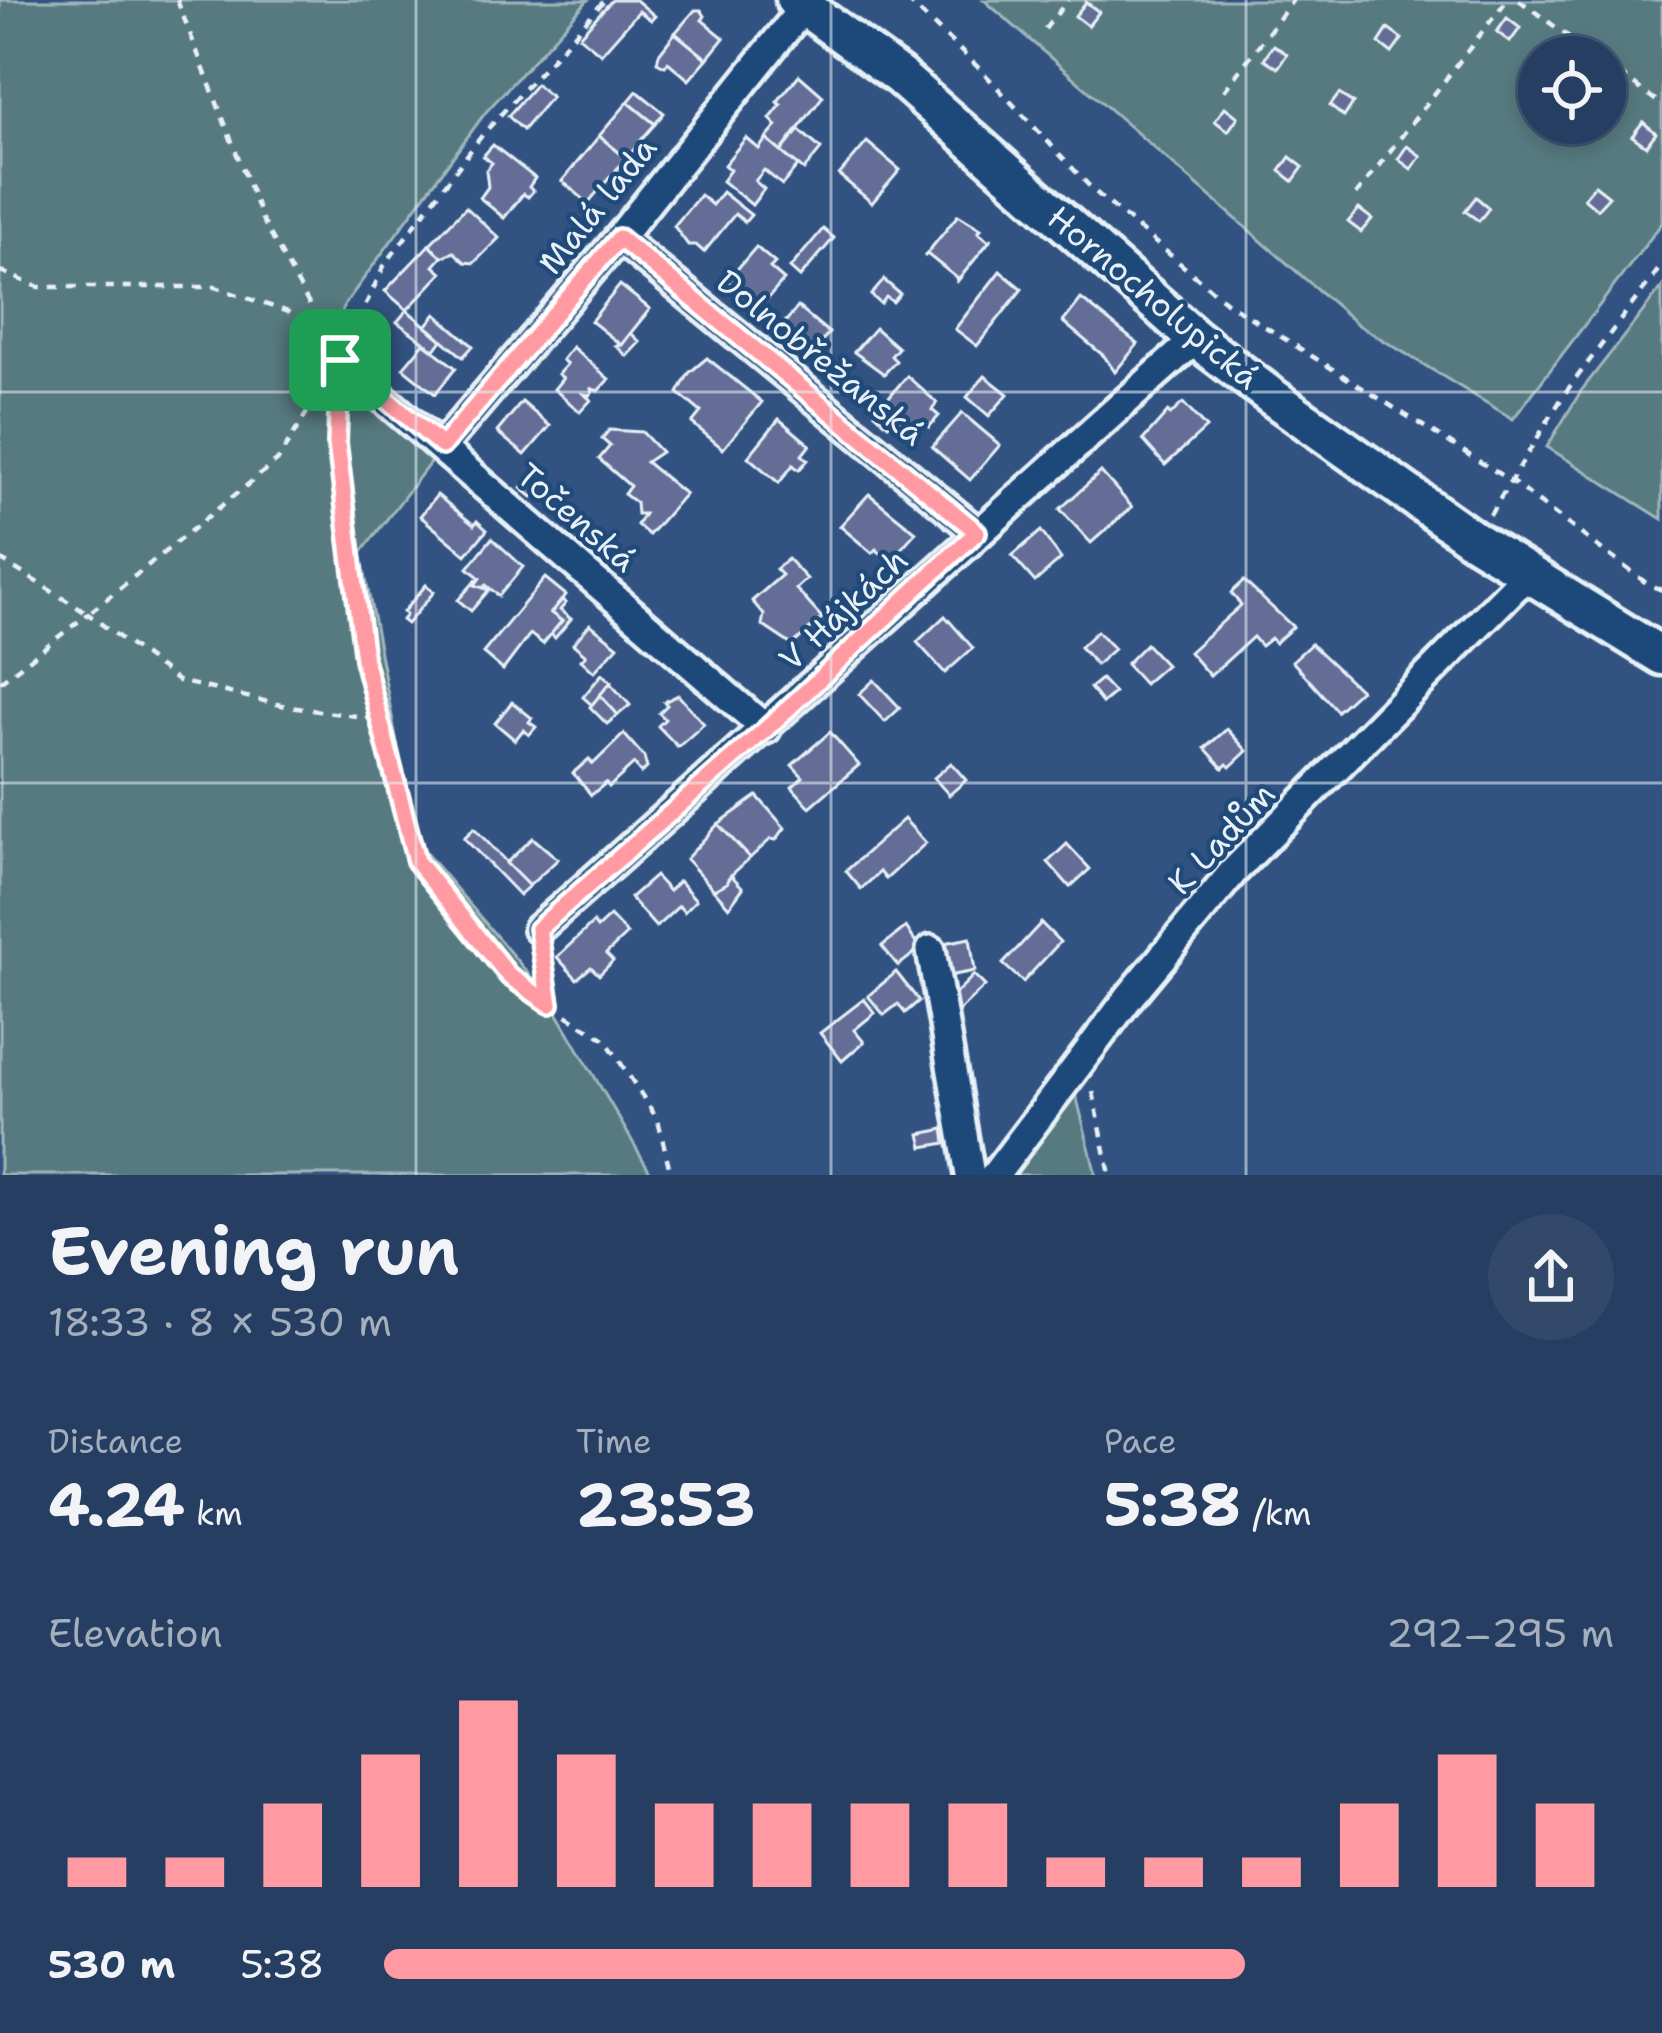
<!DOCTYPE html>
<html lang="en">
<head>
<meta charset="utf-8">
<style>
	:root { --surface:#263e61; --page:#32496a; --text:#f1f3f6; --muted:#a4aebd; --line:#425776; --accent:#ff9aa2 }
	body { margin:0; font-family:"Shantell Sans",sans-serif; background:var(--page); color:var(--text); height:100vh; display:flex; flex-direction:column; font-size:45px; white-space:nowrap }
	* { box-sizing:border-box; margin:0 }
	p { font-size:39px; color:var(--muted) }
	.icon { flex:none; width:66px; height:66px; fill:none; stroke:currentColor; stroke-width:2; stroke-linecap:round; stroke-linejoin:round }
	.map { position:relative; height:1175px; overflow:hidden }
	.panel { display:flex; flex-direction:column; background:var(--surface); flex:1 }
	.panel>* { flex:none }
	.fabs { position:absolute; left:1518px; top:36px; display:grid; gap:24px }
	.fabs a { display:grid; place-items:center; width:108px; height:108px; border-radius:50%; background:var(--surface); box-shadow:0 6px 18px #0003,0 0 0 3px var(--line); font-size:60px }
	.pin { position:absolute; display:grid; place-items:center; width:102px; height:102px; color:#fff; margin:-51px; border-radius:24px; box-shadow:0 6px 18px #0006 }
	.round { display:grid; place-items:center; flex:none; width:126px; height:126px; border-radius:63px; background:var(--page) }
	.headline { display:flex; align-items:center; justify-content:space-between; height:204px; padding:0 48px }
	h1 { font-size:66px; font-weight:700; line-height:90px }
	.stats { display:grid; grid-template-columns:repeat(3,1fr); gap:18px; height:204px; padding:12px 48px }
	.stats div { display:grid; align-content:center }
	.stats b { font-size:60px; font-weight:700 }
	.stats small { font-size:33px; font-weight:400 }
	.stats p { font-size:33px }
	.chart { height:336px; padding:24px 48px }
	.chart p { display:flex; justify-content:space-between }
	.chart svg { width:100%; height:216px; margin-top:12px; stroke:var(--accent); stroke-width:6 }
	ul { padding:0 48px; list-style:none; font-size:39px }
	li { display:grid; grid-template-columns:192px 144px 1fr; align-items:center; height:90px }
	li i { height:30px; border-radius:15px; background:var(--accent) }
	.map>svg:first-child { display:block }
	.green { fill:#577a7f; stroke:#a0b6bc; stroke-width:3; fill-rule:evenodd }
	.building { fill:#646d95; stroke:#e8f1f8; stroke-width:3 }
	.lines { fill:none; stroke-linecap:round; stroke-linejoin:round }
	.street-casing { stroke:#e8f1f8; stroke-width:36 }
	.secondary-casing { stroke:#e8f1f8; stroke-width:45 }
	.path { stroke:#e8f1f8; stroke-width:4.5; stroke-dasharray:9 9; stroke-linecap:butt }
	.street { stroke:#1f4a7a; stroke-width:27 }
	.secondary { stroke:#1f4a7a; stroke-width:36 }
	.route-casing { stroke:#fff; stroke-width:24 }
	.route { stroke:#ff9aa2; stroke-width:15 }
	.grid { fill:none; stroke:#e8f1f8; stroke-width:3; stroke-opacity:0.55 }
	.labels { text-anchor:middle; stroke-width:9; stroke-linejoin:round; paint-order:stroke }
	.street-label { font-size:33px; fill:#e8f1f8; stroke:#1f4a7a }
</style>
</head>
<body>
<div class="map">
<svg width="1662" height="1175" viewBox="0 0 1662 1175">
	<rect width="100%" height="100%" fill="#325381"/>
	<filter id="ink" filterUnits="userSpaceOnUse"><feTurbulence type="fractalNoise" baseFrequency=".00833" numOctaves="2"/><feDisplacementMap in="SourceGraphic" scale="24" xChannelSelector="R" yChannelSelector="G"/><feConvolveMatrix kernelMatrix="1 2 1 2 8 2 1 2 1" color-interpolation-filters="sRGB"/></filter>
	<g filter="url(#ink)">
		<g class="green">
			<path d="M0 0H588L485 113 345 304 324 362 433 459 361 553 401 764 425 852 548 997 652 1175H0Z"/>
			<path d="M984 0H1662V223L1513 419 1357 324ZM1539 57H1605V123H1539Z"/>
			<path d="M1662 287V519L1547 447 1581 391Z"/>
			<path d="M1075 1091 1096 1175H1009Z"/>
		</g>
		<g class="building">
			<path d="M612 0H636L655 16 651 20 639 11 601 54 579 36Z"/>
			<path d="M1086 2 1099 12 1088 26 1075 16Z"/>
			<path d="M695 10H701L705 16 702 20 724 38 707 59 675 33Z"/>
			<path d="M1507 18 1520 28 1510 42 1497 32Z"/>
			<path d="M1388 29 1402 39 1392 53 1379 43Z"/>
			<path d="M675 33 707 59 689 80 668 62 665 66 657 62 659 54Z"/>
			<path d="M1273 45 1287 54 1278 68 1264 59Z"/>
			<path d="M799 75 823 96 781 152 766 139 777 126 770 119 781 105 777 102Z"/>
			<path d="M536 84 551 97 523 130 508 116Z"/>
			<path d="M637 91 664 113 655 124 628 102Z"/>
			<path d="M1339 94 1353 103 1344 117 1330 106Z"/>
			<path d="M628 102 655 124 641 140 646 144 640 151 636 147 626 158 599 136Z"/>
			<path d="M1225 107 1238 117 1228 131 1215 121Z"/>
			<path d="M1643 122 1656 133 1646 146 1632 136Z"/>
			<path d="M799 130 821 149 804 170 781 152Z"/>
			<path d="M599 136 626 158 616 170 621 174 616 181 610 177 588 203 562 181Z"/>
			<path d="M746 138 759 149 766 139 798 166 782 185 764 170 755 181 764 189 752 205 722 181 730 170 724 165Z"/>
			<path d="M867 142 900 170 872 203 839 175Z"/>
			<path d="M493 145 535 178 529 187 533 191 528 197 523 194 504 218 480 198 488 187 486 170 492 163 483 156Z"/>
			<path d="M1407 146 1421 156 1411 169 1398 159Z"/>
			<path d="M1290 157 1303 167 1293 181 1280 171Z"/>
			<path d="M1595 185 1609 196 1597 209 1584 198Z"/>
			<path d="M722 192 751 215 745 222 735 214 704 252 696 245H688L674 226 700 195 712 205Z"/>
			<path d="M1476 197 1489 208 1479 221 1465 211Z"/>
			<path d="M466 207 499 238 474 263 465 262 454 252 442 257 429 245Z"/>
			<path d="M1359 209 1372 219 1361 232 1348 222Z"/>
			<path d="M958 215 981 229 978 232 989 241 992 238 956 283 958 279 927 254 924 257Z"/>
			<path d="M823 229 834 238 800 277 790 268Z"/>
			<path d="M429 245 442 257 434 266 442 273 407 310 385 291Z"/>
			<path d="M756 247 775 263 770 268 784 280 759 309 727 281Z"/>
			<path d="M1000 271 1022 289 977 346 955 329Z"/>
			<path d="M884 280 900 294 893 302 886 297 881 304 871 295Z"/>
			<path d="M620 285 650 309 621 345 591 321Z"/>
			<path d="M1081 299 1138 344 1115 372 1104 356 1063 322Z"/>
			<path d="M798 307 829 333 811 354 780 328Z"/>
			<path d="M407 310 442 340 435 350 397 322Z"/>
			<path d="M436 314 473 346 463 357 426 326Z"/>
			<path d="M875 328 898 348 891 356 896 361 884 374 854 352Z"/>
			<path d="M631 333 640 342 627 356 616 346 622 345Z"/>
			<path d="M424 343 456 368 435 394 403 368Z"/>
			<path d="M572 347 609 379 598 391 590 388 593 391 590 395 584 394 591 400 580 412 554 389 563 378 558 374 567 364 562 360Z"/>
			<path d="M707 358 762 402 723 449 692 423 701 412 678 393 689 373Z"/>
			<path d="M907 376 937 403 932 410 939 416 929 427 922 420 912 431 896 417 888 425 875 413Z"/>
			<path d="M985 376 1008 394 989 416 967 397Z"/>
			<path d="M522 402 550 426 525 455 497 432Z"/>
			<path d="M1183 403 1206 428 1165 465 1143 440 1168 412 1170 415Z"/>
			<path d="M962 413 1000 445 970 480 932 447Z"/>
			<path d="M779 419 810 445 802 455 808 460 799 470 793 465 779 483 748 457Z"/>
			<path d="M609 430 642 432 661 452 646 462 685 494 649 535 637 525 644 514H637L636 503 624 494 630 486 599 459 610 446 602 439Z"/>
			<path d="M538 468 549 477 532 497 521 488Z"/>
			<path d="M1101 472 1132 507 1091 543 1060 509Z"/>
			<path d="M869 494 916 532 890 561 876 549 872 553 840 526Z"/>
			<path d="M437 495 474 525 477 521 487 530 466 555 420 516Z"/>
			<path d="M1041 531 1061 559 1035 582 1012 556Z"/>
			<path d="M492 538 523 567 499 596 486 585 481 590 475 585 480 578 468 568Z"/>
			<path d="M788 559 807 579 796 589 822 618 792 645 762 625 764 615 752 601 782 575 776 569Z"/>
			<path d="M545 578 566 595 551 613 562 621 543 644 530 634 503 670 483 653Z"/>
			<path d="M477 579 475 585 489 590 471 611 458 600Z"/>
			<path d="M1244 581 1293 627 1275 643 1271 638 1261 646 1253 637 1210 676 1189 652 1241 605 1231 593Z"/>
			<path d="M426 585 434 592 407 624 402 620 406 615 403 612Z"/>
			<path d="M562 600 566 603 560 610 571 619 555 638 551 634 562 621 551 613Z"/>
			<path d="M945 616 973 648 945 673 917 642Z"/>
			<path d="M590 624 618 646 594 672 581 660 586 655 573 644Z"/>
			<path d="M1097 631 1114 649 1096 665 1080 647Z"/>
			<path d="M1146 644 1166 665 1144 684 1126 664Z"/>
			<path d="M1311 644 1360 690 1337 711 1292 661Z"/>
			<path d="M602 674 611 682 592 705 583 697Z"/>
			<path d="M1101 679 1114 693 1102 703 1090 688Z"/>
			<path d="M874 680 900 708 885 722 859 694Z"/>
			<path d="M610 683 630 705 618 715 600 695Z"/>
			<path d="M600 695 618 715 607 724 590 707Z"/>
			<path d="M678 695 704 724 678 747 658 726 665 719 659 713 667 705 664 702Z"/>
			<path d="M512 702 532 718 529 722 536 727 529 735 523 730 515 740 495 723Z"/>
			<path d="M1227 729 1247 751 1230 767 1227 764 1223 768 1205 748Z"/>
			<path d="M830 732 859 765 810 807 792 787 803 777 792 765Z"/>
			<path d="M624 734 644 757 647 768 641 773 634 764 609 787 606 783 591 795 573 773 589 759 593 764Z"/>
			<path d="M951 763 966 780 949 795 934 778Z"/>
			<path d="M757 796 785 828 776 840 771 839 750 858 718 824Z"/>
			<path d="M904 819 926 843 886 879 880 872 861 889 846 871Z"/>
			<path d="M718 824 750 858 728 878 727 883 714 890 686 859Z"/>
			<path d="M474 828 529 886 519 895 464 838Z"/>
			<path d="M533 838 558 859 529 886 506 863Z"/>
			<path d="M1067 844 1090 869 1070 887 1048 862Z"/>
			<path d="M731 875 743 888 729 907 714 890 727 883Z"/>
			<path d="M655 876 669 891 679 881 696 900 684 912 679 906 656 927 630 898Z"/>
			<path d="M610 916 627 934 606 954 613 961 599 975 591 967 577 979 557 957 593 923 597 928Z"/>
			<path d="M1041 923 1060 942 1023 982 1003 964Z"/>
			<path d="M906 927 920 949 898 966 882 946Z"/>
			<path d="M970 938 975 971 949 976 944 943Z"/>
			<path d="M896 972 919 1001 905 1013 898 1004 884 1015 868 996Z"/>
			<path d="M974 975 985 986 956 1014 953 996Z"/>
			<path d="M864 999 875 1013 854 1030 864 1042 842 1061 820 1033Z"/>
			<path d="M944 1129 946 1143 923 1147 920 1134Z"/>
		</g>
		<g class="lines">
			<g class="street-casing">
				<g id="street">
					<path d="M619 238 977 532"/>
					<path d="M339 360 766 729"/>
					<path d="M442 446 619 238 804 7"/>
					<path d="M538 929C760 735 975 534 1196 339"/>
					<path d="M931 950 970 1175"/>
					<path d="M995 1175 1130 996 1233 872 1528 574"/>
				</g>
			</g>
			<g class="secondary-casing">
				<path id="secondary" d="M795 0 899 76 1196 339 1271 396 1474 540 1662 656"/>
			</g>
			<g class="path">
				<path d="M177 0 262 219 327 337"/>
				<path d="M907 0 982 71 1093 190 1226 302 1512 482 1649 585 1662 590"/>
				<path d="M1519 0 1596 57"/>
				<path d="M1045 29 1068 0"/>
				<path d="M1605 63 1662 105"/>
				<path d="M1224 91 1293 0"/>
				<path d="M1356 195 1507 0"/>
				<path d="M0 271 38 287H215L288 312 324 332"/>
				<path d="M350 338 384 266 483 134 605 0"/>
				<path d="M338 395 337 443 364 659 416 861 509 977 550 1005"/>
				<path d="M1490 515 1565 393 1662 265"/>
				<path d="M0 559 88 614 278 460 325 383"/>
				<path d="M0 682 88 614 178 681 290 707 377 719"/>
				<path d="M542 953 550 1005 605 1039 658 1120 671 1175"/>
				<path d="M1093 1092 1110 1175"/>
			</g>
			<use href="#street" class="street"/>
			<use href="#secondary" class="secondary"/>
		</g>
	</g>
	<g class="lines" filter="url(#ink)">
		<g class="route-casing">
			<path id="route" d="M619 238 977 532 766 729 538 929 550 1004 509 976 416 861 364 659 337 443 340 360 442 446Z"/>
		</g>
		<use href="#route" class="route"/>
	</g>
	<path class="grid" d="M416 0V1175M831 0V1175M1246 0V1175M0 392H1662M0 783H1662"/>
	<g class="labels">
		<g class="street-label">
			<text transform="translate(597 205) rotate(-51)" y="12">Malá lada</text>
			<text transform="translate(1154 297) rotate(40)" y="12">Hornocholupická</text>
			<text transform="translate(821 357) rotate(39)" y="12">Dolnobřežanská</text>
			<text transform="translate(577 517) rotate(41)" y="12">Točenská</text>
			<text transform="translate(843 609) rotate(-43)" y="12">V Hájkách</text>
			<text transform="translate(1221 838) rotate(-47)" y="12">K Ladům</text>
		</g>
	</g>
</svg>
<div class="fabs">
<a><svg class="icon" aria-label="locate" viewBox="0 0 24 24"><circle cx="12" cy="12" r="6"/><path d="M12 2v4M12 18v4M2 12h4M18 12h4"/></svg></a>
</div>
<div class="pin" style="left:340px;top:360px;background:#1e9e55"><svg class="icon" aria-label="arrive" viewBox="0 0 24 24"><path d="M6 21V4h12l-3 4 3 4H6"/></svg></div>
</div>
<section class="panel">
<div class="headline"><div><h1>Evening run</h1><p>18:33 · 8 × 530 m</p></div><a class="round"><svg class="icon" aria-label="share" viewBox="0 0 24 24"><path d="M12 15V3M7 8l5-5 5 5M5 13v7h14v-7"/></svg></a></div>
<div class="stats">
<div><p>Distance</p><b>4.24<small> km</small></b></div>
<div><p>Time</p><b>23:53</b></div>
<div><p>Pace</p><b>5:38<small> /km</small></b></div>
</div>
<div class="chart"><p><span>Elevation</span>292–295 m</p>
<svg viewBox="0 0 160 44" preserveAspectRatio="none"><path d="M5 44V38M15 44V38M25 44V27M35 44V17M45 44V6M55 44V17M65 44V27M75 44V27M85 44V27M95 44V27M105 44V38M115 44V38M125 44V38M135 44V27M145 44V17M155 44V27"/></svg>
</div>
<ul>
<li><b>530 m</b>5:38<i style="width:70%"></i></li>
</ul>
</section>
</body>
</html>
